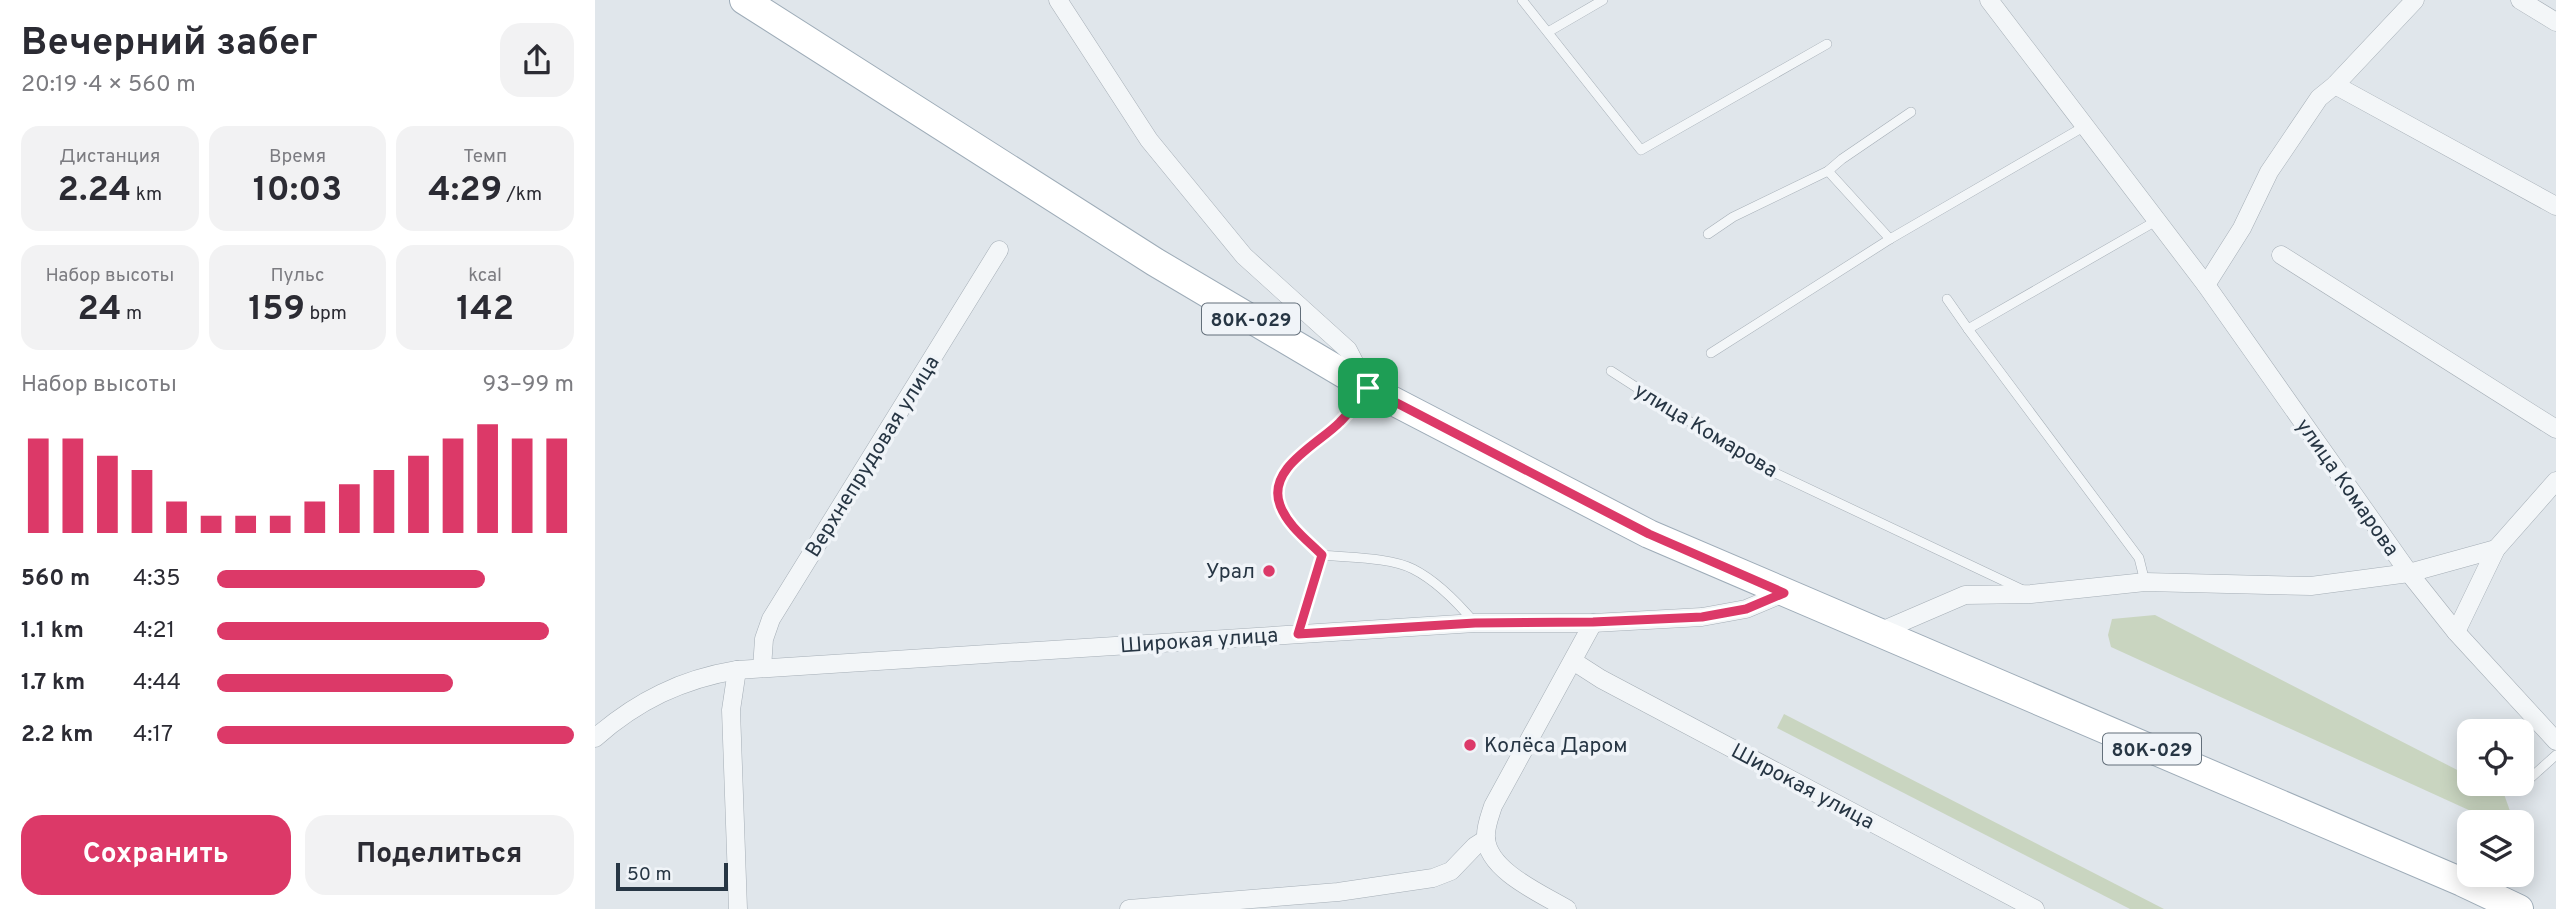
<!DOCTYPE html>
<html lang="ru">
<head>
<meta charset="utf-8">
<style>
	:root { --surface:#fff; --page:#f2f2f3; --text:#2b2b33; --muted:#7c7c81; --accent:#dc3968 }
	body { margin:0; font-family:Overpass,sans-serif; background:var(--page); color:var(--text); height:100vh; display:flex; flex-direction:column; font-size:26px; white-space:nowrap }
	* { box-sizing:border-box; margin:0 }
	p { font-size:23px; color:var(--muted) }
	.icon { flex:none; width:38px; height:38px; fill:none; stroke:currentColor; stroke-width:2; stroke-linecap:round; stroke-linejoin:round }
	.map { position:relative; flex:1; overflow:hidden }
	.details { display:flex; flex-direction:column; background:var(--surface); width:595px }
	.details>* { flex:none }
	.controls { position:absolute; left:1862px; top:719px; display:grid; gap:14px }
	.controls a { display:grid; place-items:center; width:77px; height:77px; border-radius:14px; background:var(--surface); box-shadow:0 4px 18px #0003; font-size:35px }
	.scale { position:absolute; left:21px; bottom:18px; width:112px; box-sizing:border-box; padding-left:7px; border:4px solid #273644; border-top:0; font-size:19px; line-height:24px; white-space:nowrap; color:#273644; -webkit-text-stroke:5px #f0f4f8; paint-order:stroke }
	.pin { position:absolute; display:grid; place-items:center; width:60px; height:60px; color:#fff; margin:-30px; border-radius:14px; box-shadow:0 4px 10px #0006 }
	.round { display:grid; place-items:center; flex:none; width:74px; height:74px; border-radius:21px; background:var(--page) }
	.head { display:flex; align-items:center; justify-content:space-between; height:119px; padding:0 21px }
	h1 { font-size:38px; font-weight:700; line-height:52px }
	.stats { display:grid; grid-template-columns:repeat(3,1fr); gap:10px; height:119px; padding:7px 21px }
	.stats div { display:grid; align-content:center; border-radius:18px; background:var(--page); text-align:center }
	.stats b { font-size:35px; font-weight:700 }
	.stats small { font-size:19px; font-weight:400 }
	.stats p { font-size:19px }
	.chart { height:196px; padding:14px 21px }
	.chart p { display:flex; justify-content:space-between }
	.chart svg { width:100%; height:126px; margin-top:7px; stroke:var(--accent); stroke-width:6 }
	.primary-button { display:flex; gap:14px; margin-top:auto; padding:14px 21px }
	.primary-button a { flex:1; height:80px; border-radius:21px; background:var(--accent); color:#fff; font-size:28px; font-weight:700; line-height:80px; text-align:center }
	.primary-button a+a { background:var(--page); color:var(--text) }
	ul { padding:0 21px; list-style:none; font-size:23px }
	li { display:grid; grid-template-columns:112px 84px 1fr; align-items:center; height:52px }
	li i { height:18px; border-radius:9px; background:var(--accent) }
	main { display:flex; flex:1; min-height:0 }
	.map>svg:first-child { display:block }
	.green { fill:#c9d5c0 }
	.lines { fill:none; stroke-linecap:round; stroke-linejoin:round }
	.service-casing { stroke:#a5aeb6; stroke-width:10 }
	.minor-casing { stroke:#a5aeb6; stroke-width:19 }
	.primary-casing { stroke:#9eacb8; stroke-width:30 }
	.service { stroke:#f3f6f8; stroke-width:9 }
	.minor { stroke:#f3f6f8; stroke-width:18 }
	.primary { stroke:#fff; stroke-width:28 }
	.route-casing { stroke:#fff; stroke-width:14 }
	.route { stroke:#dc3968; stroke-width:9 }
	.poi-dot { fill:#dc3968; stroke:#f0f4f8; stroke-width:2.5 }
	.labels { text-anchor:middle; stroke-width:7; stroke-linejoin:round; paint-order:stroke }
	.shield { fill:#f0f4f8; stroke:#636f7a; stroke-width:2 }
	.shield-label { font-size:19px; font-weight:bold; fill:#273644 }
	.street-label { font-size:21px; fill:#273644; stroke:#f0f4f8 }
	.poi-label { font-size:21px; fill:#273644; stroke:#f0f4f8; text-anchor:end }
</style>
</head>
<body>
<main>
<section class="details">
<div class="head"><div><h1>Вечерний забег</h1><p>20:19 · 4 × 560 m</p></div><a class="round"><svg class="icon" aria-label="share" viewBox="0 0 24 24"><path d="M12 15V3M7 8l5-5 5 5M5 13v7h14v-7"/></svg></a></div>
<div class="stats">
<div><p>Дистанция</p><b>2.24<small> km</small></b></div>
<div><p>Время</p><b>10:03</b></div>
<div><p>Темп</p><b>4:29<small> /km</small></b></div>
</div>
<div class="stats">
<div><p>Набор высоты</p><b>24<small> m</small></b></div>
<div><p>Пульс</p><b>159<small> bpm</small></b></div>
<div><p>kcal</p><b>142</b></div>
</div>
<div class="chart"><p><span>Набор высоты</span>93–99 m</p>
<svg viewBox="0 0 160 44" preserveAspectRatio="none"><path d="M5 44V11M15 44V11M25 44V17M35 44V22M45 44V33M55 44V38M65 44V38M75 44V38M85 44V33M95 44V27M105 44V22M115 44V17M125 44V11M135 44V6M145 44V11M155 44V11"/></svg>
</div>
<ul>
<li><b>560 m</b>4:35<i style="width:75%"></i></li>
<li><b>1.1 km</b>4:21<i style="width:93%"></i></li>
<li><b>1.7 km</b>4:44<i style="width:66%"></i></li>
<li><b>2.2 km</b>4:17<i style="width:100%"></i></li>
</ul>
<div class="primary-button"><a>Сохранить</a><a>Поделиться</a></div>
</section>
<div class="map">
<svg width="1961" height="909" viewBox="0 0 1961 909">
	<rect width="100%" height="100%" fill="#e0e6eb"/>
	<g class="green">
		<path d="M1560 615 1874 776V784H1890L1909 794 1916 814 1900 822 1516 647 1513 635 1517 619Z"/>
		<path d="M1189 714 1569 909H1535L1182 728Z"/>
	</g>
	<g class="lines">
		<g class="service-casing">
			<g id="service">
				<path d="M927 0 1046 150 1232 44"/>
				<path d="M953 32 1008 0"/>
				<path d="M1233 171 1295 239"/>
				<path d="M1113 234 1138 217 1233 171 1247 159 1316 112"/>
				<path d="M1352 299 1373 329"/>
				<path d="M1116 353 1295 239 1490 126"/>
				<path d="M1016 371 1159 463 1428 590"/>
				<path d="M727 555C753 558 794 557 818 569 842 581 862 602 879 622"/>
				<path d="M1550 582 1544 558 1373 329 1561 221"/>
				<path d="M703 634 727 555C713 541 686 522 683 501 679 462 721 446 743 423 754 413 762 401 771 390"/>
				<path d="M1931 782 1961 755"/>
			</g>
		</g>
		<g class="minor-casing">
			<g id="minor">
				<path d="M463 0 554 140 649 256 753 350 771 385"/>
				<path d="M1394 0 1611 285 1814 573 1861 632 1961 741"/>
				<path d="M1925 0 1961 22"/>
				<path d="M1740 85 1961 206"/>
				<path d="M1686 255 1961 429"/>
				<path d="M1611 285 1647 228 1674 172 1724 98 1740 85 1820 0"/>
				<path d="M1284 632 1370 595 1436 594 1550 582 1716 586 1814 573 1901 549"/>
				<path d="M1861 632 1901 549 1961 481"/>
				<path d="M978 661 1006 679 1440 909"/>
				<path d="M167 668 169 639 176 619 404 250"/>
				<path d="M142 670 136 710 143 909"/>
				<path d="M0 738C42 701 87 679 142 670L880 623H998L1107 617 1151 609 1189 593"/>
				<path d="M534 909 743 892 838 878 856 871 880 846 891 839"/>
				<path d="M972 909C947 894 893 871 891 838 890 827 895 816 898 806L998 623"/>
			</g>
		</g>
		<g class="primary-casing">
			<path id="primary" d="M149 0 560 262 773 388 1054 534 1867 882 1924 909"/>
		</g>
		<use href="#service" class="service"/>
		<use href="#minor" class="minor"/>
		<use href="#primary" class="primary"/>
	</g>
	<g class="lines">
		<g class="route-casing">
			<path id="route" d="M773 388 1054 534 1189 593 1151 609 1107 617 998 622 880 623 703 634 727 555C712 540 692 525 685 505 671 468 725 443 745 422 755 412 764 400 773 388Z"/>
		</g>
		<use href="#route" class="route"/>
	</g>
	<g class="poi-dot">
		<circle cx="674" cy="571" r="7"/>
		<circle cx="875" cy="745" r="7"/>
	</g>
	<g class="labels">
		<g class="shield">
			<rect x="607" y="303.5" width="98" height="31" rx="5"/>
			<rect x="1508" y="733.5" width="98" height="31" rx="5"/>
		</g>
		<g class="shield-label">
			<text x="656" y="326">80К-029</text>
			<text x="1557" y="756">80К-029</text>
		</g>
		<g class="street-label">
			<text transform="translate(1111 430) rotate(31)" y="7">улица Комарова</text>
			<text transform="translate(277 456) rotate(-58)" y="7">Верхнепрудовая улица</text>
			<text transform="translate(1753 487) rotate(55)" y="7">улица Комарова</text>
			<text transform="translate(604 640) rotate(-4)" y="7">Широкая улица</text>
			<text transform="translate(1208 786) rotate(28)" y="7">Широкая улица</text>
		</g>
		<g class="poi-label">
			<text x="660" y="578">Урал</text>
			<text x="889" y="752" text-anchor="start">Колёса Даром</text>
		</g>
	</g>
</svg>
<div class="controls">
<a><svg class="icon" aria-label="locate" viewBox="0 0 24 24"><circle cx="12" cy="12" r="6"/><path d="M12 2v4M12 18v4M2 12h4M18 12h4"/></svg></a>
<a><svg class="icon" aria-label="layers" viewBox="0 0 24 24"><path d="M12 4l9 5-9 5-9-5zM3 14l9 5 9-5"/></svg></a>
</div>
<div class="scale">50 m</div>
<div class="pin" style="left:773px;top:388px;background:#1e9e55"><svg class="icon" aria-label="arrive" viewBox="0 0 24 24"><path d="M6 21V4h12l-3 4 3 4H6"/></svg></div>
</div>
</main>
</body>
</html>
